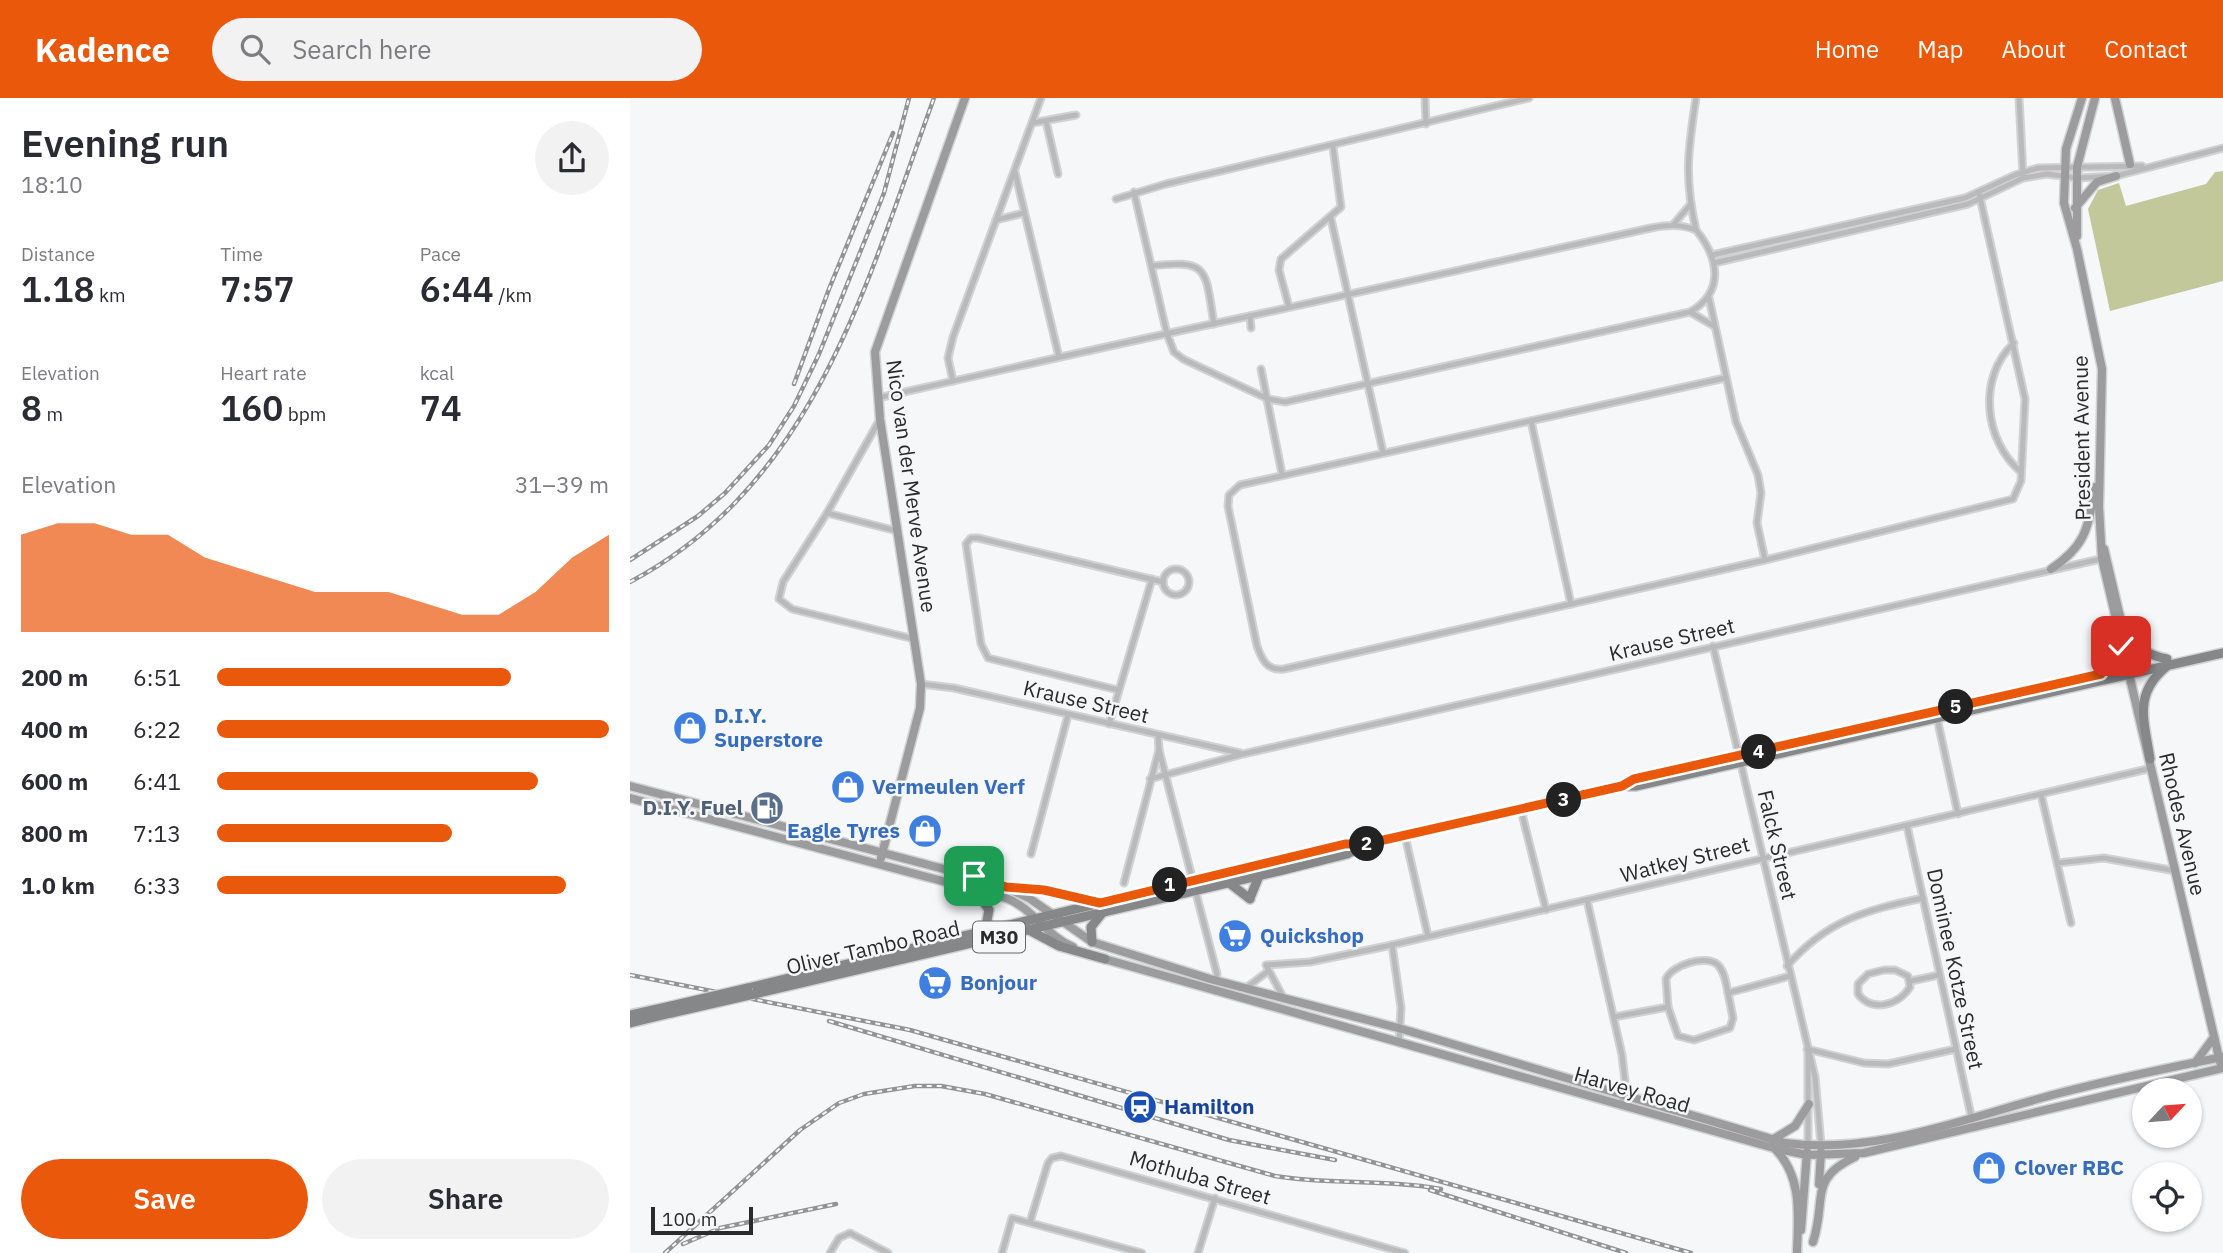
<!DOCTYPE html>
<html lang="en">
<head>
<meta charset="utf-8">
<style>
	:root { --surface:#fff; --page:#f2f2f3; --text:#2b2b33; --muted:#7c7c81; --accent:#ea580c }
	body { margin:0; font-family:"IBM Plex Sans",sans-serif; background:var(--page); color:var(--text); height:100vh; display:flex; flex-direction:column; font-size:26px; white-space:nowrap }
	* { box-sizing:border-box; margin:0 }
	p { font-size:23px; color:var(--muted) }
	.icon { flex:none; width:38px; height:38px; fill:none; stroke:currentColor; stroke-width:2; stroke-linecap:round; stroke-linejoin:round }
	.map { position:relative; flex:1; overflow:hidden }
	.drawer { display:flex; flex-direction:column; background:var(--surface); width:630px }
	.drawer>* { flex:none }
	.needle { width:46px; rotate:64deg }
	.fabs { position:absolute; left:1502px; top:980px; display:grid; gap:14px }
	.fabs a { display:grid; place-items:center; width:70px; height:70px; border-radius:50%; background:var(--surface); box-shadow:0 2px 5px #0004; font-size:35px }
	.scale { position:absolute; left:21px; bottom:18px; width:102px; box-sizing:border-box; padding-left:7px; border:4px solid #2a2b2c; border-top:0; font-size:19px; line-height:24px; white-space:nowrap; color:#2a2b2c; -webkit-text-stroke:5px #f5f7f9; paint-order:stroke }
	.pin { position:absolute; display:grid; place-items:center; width:60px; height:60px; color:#fff; margin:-30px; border-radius:14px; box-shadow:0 4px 10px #0006 }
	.km { position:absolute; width:35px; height:35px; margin:-18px; border-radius:50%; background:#222; color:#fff; font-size:19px; line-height:35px; text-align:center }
	.round { display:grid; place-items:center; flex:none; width:74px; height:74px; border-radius:37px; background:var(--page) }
	.summary { display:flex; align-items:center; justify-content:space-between; height:119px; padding:0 21px }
	h1 { font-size:38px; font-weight:600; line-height:52px }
	.metrics { display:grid; grid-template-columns:repeat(3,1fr); gap:10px; height:119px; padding:7px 21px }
	.metrics div { display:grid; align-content:center }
	.metrics b { font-size:35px; font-weight:600 }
	.metrics small { font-size:19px; font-weight:400 }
	.metrics p { font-size:19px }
	.chart { height:196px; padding:14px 21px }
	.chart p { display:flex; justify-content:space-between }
	.chart svg { width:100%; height:126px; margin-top:7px; fill:var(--accent); opacity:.7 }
	.primary-button { display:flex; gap:14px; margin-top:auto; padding:14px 21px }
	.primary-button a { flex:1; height:80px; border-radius:42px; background:var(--accent); color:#fff; font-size:28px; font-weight:600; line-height:80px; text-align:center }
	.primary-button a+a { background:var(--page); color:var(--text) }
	ul { padding:0 21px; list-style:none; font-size:23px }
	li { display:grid; grid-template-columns:112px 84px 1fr; align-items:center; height:52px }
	li i { height:18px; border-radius:9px; background:var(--accent) }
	header { display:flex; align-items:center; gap:42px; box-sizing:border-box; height:98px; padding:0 35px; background:var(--accent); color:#fff }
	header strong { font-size:33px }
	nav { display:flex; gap:38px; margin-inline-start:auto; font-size:24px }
	.search { width:490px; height:63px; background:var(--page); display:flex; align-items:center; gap:18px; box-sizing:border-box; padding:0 24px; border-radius:38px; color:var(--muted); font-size:26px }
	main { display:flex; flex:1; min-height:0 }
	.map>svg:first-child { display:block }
	.pitch { fill:#c3c89a }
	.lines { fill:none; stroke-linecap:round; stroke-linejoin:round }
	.street-casing { stroke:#d0d2d4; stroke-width:9 }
	.secondary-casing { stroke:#d0d2d4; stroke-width:11 }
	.primary-casing { stroke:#d0d2d4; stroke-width:12 }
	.street { stroke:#bababb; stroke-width:5 }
	.secondary { stroke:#9c9c9e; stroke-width:8 }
	.primary { stroke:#868789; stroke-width:9 }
	.rail-casing { stroke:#919394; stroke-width:4.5 }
	.rail { stroke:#f5f7f9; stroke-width:2; stroke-dasharray:5; stroke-linecap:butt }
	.primary-bridge-casing { stroke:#d0d2d4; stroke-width:12; stroke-linecap:butt }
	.primary-bridge { stroke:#868789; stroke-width:9 }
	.route-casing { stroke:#fff; stroke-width:14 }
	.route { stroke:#ea580c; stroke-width:9 }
	.labels { text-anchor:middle; stroke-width:5; stroke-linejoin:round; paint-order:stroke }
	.shield { fill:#f5f7f9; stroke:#67686a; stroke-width:2 }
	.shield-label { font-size:19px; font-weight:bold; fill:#2a2b2c }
	.street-label { font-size:21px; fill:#2a2b2c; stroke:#f5f7f9 }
	.shop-label { font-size:21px; font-weight:bold; fill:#366cbe; stroke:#f5f7f9; text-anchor:start }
	.service-label { font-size:21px; font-weight:bold; fill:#4e5e75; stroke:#f5f7f9; text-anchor:end }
	.transit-label { font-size:21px; font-weight:bold; fill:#164399; stroke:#f5f7f9; text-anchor:start }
</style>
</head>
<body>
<header>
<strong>Kadence</strong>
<div class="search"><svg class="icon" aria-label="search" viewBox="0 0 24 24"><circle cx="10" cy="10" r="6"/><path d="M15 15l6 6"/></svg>Search here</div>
<nav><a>Home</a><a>Map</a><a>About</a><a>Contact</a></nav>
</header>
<main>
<section class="drawer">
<div class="summary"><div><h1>Evening run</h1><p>18:10</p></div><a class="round"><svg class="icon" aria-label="share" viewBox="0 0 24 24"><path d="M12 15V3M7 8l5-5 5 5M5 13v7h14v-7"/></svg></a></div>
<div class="metrics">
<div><p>Distance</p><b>1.18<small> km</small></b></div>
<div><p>Time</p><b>7:57</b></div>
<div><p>Pace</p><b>6:44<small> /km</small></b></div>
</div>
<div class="metrics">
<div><p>Elevation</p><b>8<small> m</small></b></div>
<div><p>Heart rate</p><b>160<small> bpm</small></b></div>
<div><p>kcal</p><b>74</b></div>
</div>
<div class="chart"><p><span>Elevation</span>31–39 m</p>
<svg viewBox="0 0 160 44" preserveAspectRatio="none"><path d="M0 44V10L10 6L20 6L30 10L40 10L50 18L60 22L70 26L80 30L90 30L100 30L110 34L120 38L130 38L140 30L150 18L160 10V44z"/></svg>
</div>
<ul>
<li><b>200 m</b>6:51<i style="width:75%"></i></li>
<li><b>400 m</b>6:22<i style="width:100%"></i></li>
<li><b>600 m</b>6:41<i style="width:82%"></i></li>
<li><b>800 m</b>7:13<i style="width:60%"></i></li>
<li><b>1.0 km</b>6:33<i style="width:89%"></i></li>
</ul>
<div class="primary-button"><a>Save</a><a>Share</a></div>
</section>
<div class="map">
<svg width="1593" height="1155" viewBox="0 0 1593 1155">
	<rect width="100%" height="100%" fill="#f5f7f9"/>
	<path class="pitch" d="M1593 73V183L1480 213 1458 111 1468 92 1489 85 1496 108 1576 86 1585 74Z"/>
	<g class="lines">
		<g class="street-casing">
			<g id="street">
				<path d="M795 0 796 26"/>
				<path d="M1389 0 1393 77"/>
				<path d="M416 23 428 76"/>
				<path d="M402 25 446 17"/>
				<path d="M385 74 429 259"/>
				<path d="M486 101 536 86 899 0"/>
				<path d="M701 121 753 354"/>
				<path d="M366 122 394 115"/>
				<path d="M1043 127 1060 107"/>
				<path d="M1066 132C1054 80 1058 52 1066 0"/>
				<path d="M1082 157 1335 100 1385 77 1408 70 1512 68"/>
				<path d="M1084 165 1338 106 1393 80 1417 76 1447 80 1486 78 1593 50"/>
				<path d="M522 168C580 161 575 172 584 226"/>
				<path d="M1079 200 1106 324 1128 377 1131 395 1127 425 1135 462"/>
				<path d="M659 209 649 172 651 161 711 109 703 49"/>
				<path d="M1060 214 1084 228"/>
				<path d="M620 218 621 230"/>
				<path d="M1384 245C1347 279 1354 343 1391 374"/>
				<path d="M631 271 652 376"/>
				<path d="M1095 280 610 387 599 397 598 408 627 548C632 562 637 573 654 571L1135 462 1383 401 1391 383 1395 301 1349 95"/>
				<path d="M323 283 318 260 323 239 411 0"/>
				<path d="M248 300C372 272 495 244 620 218L1021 130C1038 127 1050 126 1066 132 1089 160 1095 194 1060 214L655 304 638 301 553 261 544 254 537 236 504 94"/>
				<path d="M901 323 941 506"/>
				<path d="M197 415 249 323"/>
				<path d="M267 433 197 415 153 484 149 501 162 511 284 541"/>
				<circle cx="546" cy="484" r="13"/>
				<path d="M1083 548 1185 979 1191 1047"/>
				<path d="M291 586 324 590 610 655"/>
				<path d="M488 592 358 560 351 546 336 446 341 440H348L533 484"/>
				<path d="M1307 620 1328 716"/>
				<path d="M479 626 522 481"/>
				<path d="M528 638 529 652 587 876 585 883"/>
				<path d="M520 681 613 656 1475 460"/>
				<path d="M1411 696 1441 825"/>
				<path d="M891 712 916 812"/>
				<path d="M1277 728 1342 1022"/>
				<path d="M775 738 798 838"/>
				<path d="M401 756 438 617"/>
				<path d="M1428 765 1474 760 1546 773"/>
				<path d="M494 785 529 652"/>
				<path d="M957 802 992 957 995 983 991 1008"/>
				<path d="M762 847 771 910 769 945"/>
				<path d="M1157 868C1197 822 1236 812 1293 800"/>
				<path d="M1254 872H1265L1278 878 1280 889C1269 907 1242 915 1228 896V886L1238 876Z"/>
				<path d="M1281 883 1309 877"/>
				<path d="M616 890 637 874"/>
				<path d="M653 899 636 867 680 864 762 847 1522 670"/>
				<path d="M1038 909 1048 938 1064 942 1100 930 1103 920 1098 895"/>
				<path d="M984 919 1038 909 1036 881C1042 867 1076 856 1088 867 1095 874 1096 886 1098 895L1160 878"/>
				<path d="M1177 951 1234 965 1258 966 1326 951"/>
				<path d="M1178 954V1047"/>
				<path d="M400 1124 418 1065 422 1060 431 1058 775 1155"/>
				<path d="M200 1155 209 1140 220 1135 258 1155"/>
				<path d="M372 1155 382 1120 512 1155"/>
				<path d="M568 1155 585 1100"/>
			</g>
		</g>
		<g class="secondary-casing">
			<g id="secondary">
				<path d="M1452 0 1436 51 1434 105 1447 151 1472 271 1469 409 1472 461 1590 964"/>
				<path d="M1485 0 1500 66"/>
				<path d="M1445 110 1467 84 1486 78"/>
				<path d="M1447 138V69L1465 0"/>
				<path d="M1474 451 1492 527"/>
				<path d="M1421 471C1457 447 1458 429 1465 389"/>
				<path d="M0 688 363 784 399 800 462 844 580 881 772 931 1155 1045C1248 1057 1338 1019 1426 996 1481 982 1537 970 1593 959"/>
				<path d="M0 700 376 800C404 811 416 838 443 849"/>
				<path d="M251 760 290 610 291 586 250 321 245 254 335 0"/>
				<path d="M471 860 1144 1050 1177 1057 1234 1055 1593 970"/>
				<path d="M1565 965 1584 939"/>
				<path d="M1142 1042 1165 1028 1179 1006"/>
				<path d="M1146 1052C1173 1080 1168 1119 1167 1155"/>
				<path d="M1189 1086 1191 1054"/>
				<path d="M1171 1132 1177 1054"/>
				<path d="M1183 1144C1197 1101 1178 1081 1225 1059"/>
			</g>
		</g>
		<g class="primary-casing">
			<g id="primary">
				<path d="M1491 524C1501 547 1513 556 1537 561"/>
				<path d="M1472 575 1491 548"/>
				<path d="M1479 575 1509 568"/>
				<path d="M1520 661C1514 621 1503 596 1537 568"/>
				<path d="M995 686 1004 681 1072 667"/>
				<path d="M598 784 620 801"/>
				<path d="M376 789 414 791 467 804"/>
				<path d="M346 792 359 812 355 833"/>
				<path d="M620 800 629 778"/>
				<path d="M399 832 429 848 475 861"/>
				<path d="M462 844 461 829 473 814"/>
				<path d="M118 890 715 746H736L992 688H1006L1593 555"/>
				<path d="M124 896 653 772 717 756 735 747"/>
				<path d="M0 917 41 908"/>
				<path d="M0 925 41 915"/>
			</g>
		</g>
		<use href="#street" class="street"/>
		<use href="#secondary" class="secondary"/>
		<use href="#primary" class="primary"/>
		<g class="rail-casing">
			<g id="rail">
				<path d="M164 286 199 191 263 35"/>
				<path d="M0 462 68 418 95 395 139 347 164 308 189 256 254 95 279 0"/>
				<path d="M0 484C186 385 237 183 304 0"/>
				<path d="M0 877 280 932 1061 1155"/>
				<path d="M199 923 599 1042 705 1062"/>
				<path d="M800 1092 996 1155"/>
				<path d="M53 1146 90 1130 206 1106"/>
				<path d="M35 1155 170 1032 209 1005 234 996 285 988H311L355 996 645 1078C700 1087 756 1081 811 1091"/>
			</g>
		</g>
		<use href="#rail" class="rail"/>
		<g class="primary-bridge-casing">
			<g id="primary-bridge">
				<path d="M41 908 118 890"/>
				<path d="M41 915 124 896"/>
			</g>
		</g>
		<use href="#primary-bridge" class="primary-bridge"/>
	</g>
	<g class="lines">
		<g class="route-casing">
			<path id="route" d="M344 778 376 789 414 792 470 805 715 746H736L992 688 1004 681 1471 576 1491 548"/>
		</g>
		<use href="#route" class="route"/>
	</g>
	<defs>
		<g id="shop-disc" transform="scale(1.75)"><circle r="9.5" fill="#3f7fe0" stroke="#f5f7f9"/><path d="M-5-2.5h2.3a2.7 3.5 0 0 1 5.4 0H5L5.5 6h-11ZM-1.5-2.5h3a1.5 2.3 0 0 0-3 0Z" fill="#fff"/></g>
		<g id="fuel-disc" transform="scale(1.75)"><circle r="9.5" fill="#5c6f8a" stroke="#f5f7f9"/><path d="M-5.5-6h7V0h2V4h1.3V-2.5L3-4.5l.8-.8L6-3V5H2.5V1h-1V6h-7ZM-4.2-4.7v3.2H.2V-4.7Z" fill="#fff"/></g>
		<g id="supermarket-disc" transform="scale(1.75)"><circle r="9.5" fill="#3f7fe0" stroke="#f5f7f9"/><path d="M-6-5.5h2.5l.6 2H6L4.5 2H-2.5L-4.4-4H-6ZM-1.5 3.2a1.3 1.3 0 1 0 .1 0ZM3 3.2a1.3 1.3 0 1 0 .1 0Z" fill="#fff"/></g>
		<g id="station-disc" transform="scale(1.75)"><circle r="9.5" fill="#1a4fb4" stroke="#f5f7f9"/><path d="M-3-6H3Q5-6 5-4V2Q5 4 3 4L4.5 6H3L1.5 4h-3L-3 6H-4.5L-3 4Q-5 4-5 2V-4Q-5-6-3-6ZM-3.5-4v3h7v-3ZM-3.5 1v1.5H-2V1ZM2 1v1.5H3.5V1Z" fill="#fff"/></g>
	</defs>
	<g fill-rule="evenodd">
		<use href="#shop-disc" x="60" y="630"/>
		<use href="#shop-disc" x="218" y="689"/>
		<use href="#fuel-disc" x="137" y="710"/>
		<use href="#shop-disc" x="295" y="733"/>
		<use href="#supermarket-disc" x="605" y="838"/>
		<use href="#supermarket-disc" x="305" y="885"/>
		<use href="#station-disc" x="510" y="1009"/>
		<use href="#shop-disc" x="1359" y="1070"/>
	</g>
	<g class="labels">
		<rect class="shield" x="343" y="823.5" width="52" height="31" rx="5"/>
		<g class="shield-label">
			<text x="369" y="846">M30</text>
		</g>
		<g class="street-label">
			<text transform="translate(1452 340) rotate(-91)" y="7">President Avenue</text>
			<text transform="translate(281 388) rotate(82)" y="7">Nico van der Merve Avenue</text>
			<text transform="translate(1042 542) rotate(-13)" y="7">Krause Street</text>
			<text transform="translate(456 604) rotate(13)" y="7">Krause Street</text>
			<text transform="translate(1552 726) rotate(77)" y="7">Rhodes Avenue</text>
			<text transform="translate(1147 747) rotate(77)" y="7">Falck Street</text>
			<text transform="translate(1055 762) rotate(-14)" y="7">Watkey Street</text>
			<text transform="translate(243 850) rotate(-13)" y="7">Oliver Tambo Road</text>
			<text transform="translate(1325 871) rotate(78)" y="7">Dominee Kotze Street</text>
			<text transform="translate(1002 992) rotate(16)" y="7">Harvey Road</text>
			<text transform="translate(570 1080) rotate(16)" y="7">Mothuba Street</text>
		</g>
		<g class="shop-label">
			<text x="84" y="625">D.I.Y.<tspan x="84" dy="24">Superstore</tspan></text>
			<text x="242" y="696">Vermeulen Verf</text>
			<text x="270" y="740" text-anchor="end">Eagle Tyres</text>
			<text x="630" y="845">Quickshop</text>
			<text x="330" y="892">Bonjour</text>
			<text x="1384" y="1077">Clover RBC</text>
		</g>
		<g class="service-label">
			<text x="113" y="717">D.I.Y. Fuel</text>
		</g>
		<g class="transit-label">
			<text x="534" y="1016">Hamilton</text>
		</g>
	</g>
</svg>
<div class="fabs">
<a><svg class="needle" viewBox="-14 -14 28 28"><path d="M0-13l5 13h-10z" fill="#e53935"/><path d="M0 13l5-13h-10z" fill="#7c7c81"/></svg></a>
<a><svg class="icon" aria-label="locate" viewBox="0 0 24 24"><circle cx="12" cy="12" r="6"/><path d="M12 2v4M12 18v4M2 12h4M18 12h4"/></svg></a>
</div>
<div class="scale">100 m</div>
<div class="pin" style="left:344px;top:778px;background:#1e9e55"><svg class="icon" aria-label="arrive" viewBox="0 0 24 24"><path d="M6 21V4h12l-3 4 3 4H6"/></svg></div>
<div class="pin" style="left:1491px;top:548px;background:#d93025"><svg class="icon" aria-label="check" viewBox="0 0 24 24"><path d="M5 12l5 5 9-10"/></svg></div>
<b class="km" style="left:540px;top:787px">1</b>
<b class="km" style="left:737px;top:746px">2</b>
<b class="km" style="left:934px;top:702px">3</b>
<b class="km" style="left:1129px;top:654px">4</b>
<b class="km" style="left:1326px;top:609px">5</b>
</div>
</main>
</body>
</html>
